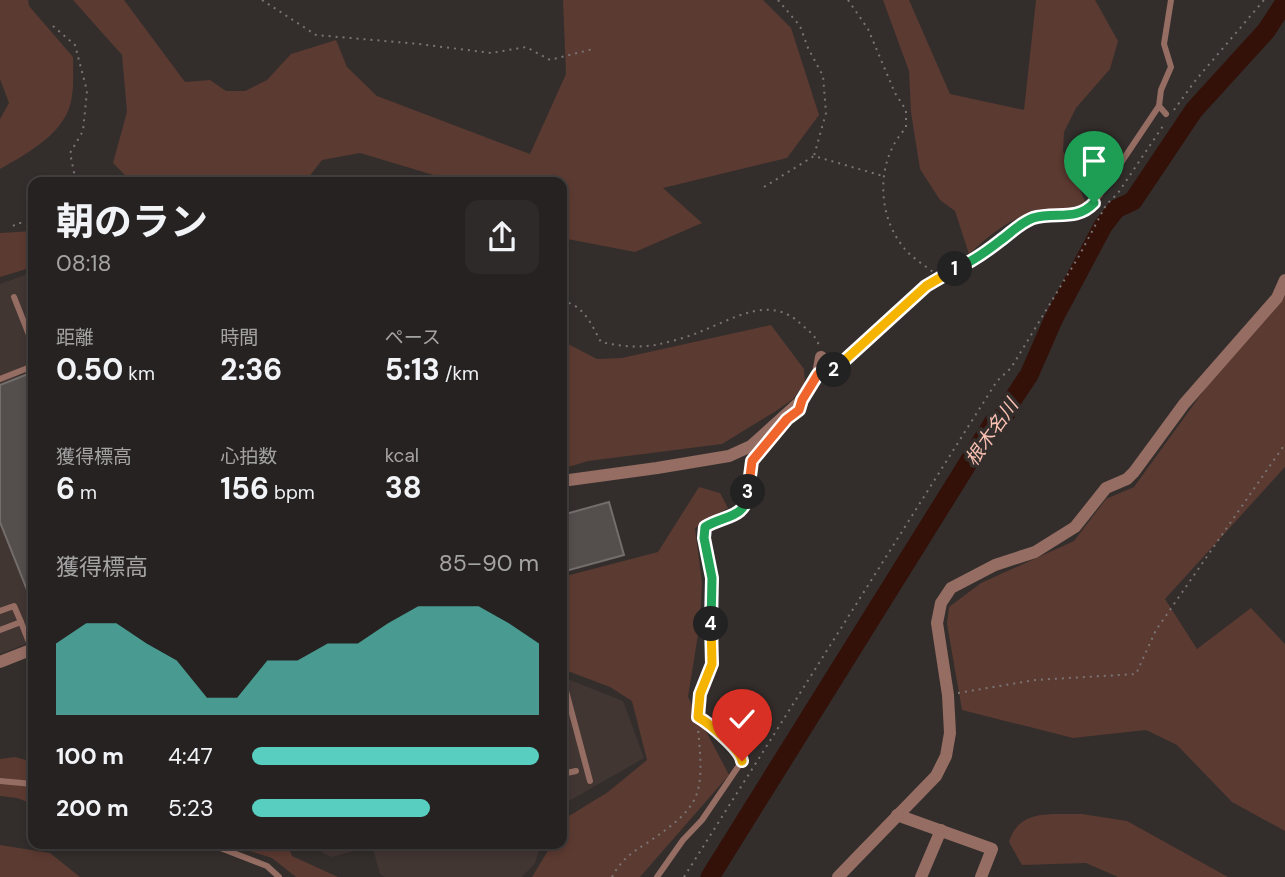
<!DOCTYPE html>
<html lang="ja">
<head>
<meta charset="utf-8">
<style>
	:root { --surface:#262221; --page:#2e2a2a; --text:#f1f3f6; --muted:#a4a4a5; --line:#423f3f; --accent:#58cec0 }
	body { margin:0; font-family:"DM Sans","Noto Sans JP",sans-serif; background:var(--page); color:var(--text); height:100vh; display:flex; flex-direction:column; font-size:26px; white-space:nowrap }
	* { box-sizing:border-box; margin:0 }
	p { font-size:23px; color:var(--muted) }
	.icon { flex:none; width:38px; height:38px; fill:none; stroke:currentColor; stroke-width:2; stroke-linecap:round; stroke-linejoin:round }
	.map { position:relative; flex:1; overflow:hidden }
	.side { position:absolute; left:28px; top:177px; width:539px; height:672px; display:flex; flex-direction:column; background:var(--surface); border-radius:14px; box-shadow:0 4px 10px #0003,0 0 0 2px var(--line) }
	.side>* { flex:none }
	.pin { position:absolute; display:grid; place-items:center; width:60px; height:60px; color:#fff; margin:-72px -30px; border-radius:50% 50% 50% 0; rotate:-45deg; box-shadow:0 0 7px #0007 }
	.pin .icon { rotate:45deg }
	.km { position:absolute; width:35px; height:35px; margin:-18px; border-radius:50%; background:#222; color:#fff; font-size:19px; line-height:35px; text-align:center }
	.round { display:grid; place-items:center; flex:none; width:74px; height:74px; border-radius:14px; background:var(--page) }
	.headline { display:flex; align-items:center; justify-content:space-between; height:119px; padding:0 28px }
	h1 { font-size:38px; font-weight:700; line-height:52px }
	.stats { display:grid; grid-template-columns:repeat(3,1fr); gap:10px; height:119px; padding:7px 28px }
	.stats div { display:grid; align-content:center }
	.stats b { font-size:30px; font-weight:700 }
	.stats small { font-size:19px; font-weight:400 }
	.stats p { font-size:19px }
	.chart { height:196px; padding:14px 28px }
	.chart p { display:flex; justify-content:space-between }
	.chart svg { width:100%; height:126px; margin-top:7px; fill:var(--accent); opacity:.7 }
	ul { padding:0 28px; list-style:none; font-size:23px }
	li { display:grid; grid-template-columns:112px 84px 1fr; align-items:center; height:52px }
	li i { height:18px; border-radius:9px; background:var(--accent) }
	.map>svg:first-child { display:block }
	.built { fill:#423633 }
	.green { fill:#5b3a31 }
	.lines { fill:none; stroke-linecap:round; stroke-linejoin:round }
	.river { stroke:#331108; stroke-width:19 }
	.building { fill:#544e4d; stroke:#736d6c; stroke-width:2 }
	.path { stroke:#7a7574; stroke-width:2; stroke-dasharray:2 5; stroke-linecap:butt }
	.lane { stroke:#956d63; stroke-width:6 }
	.street { stroke:#956d63; stroke-width:12 }
	.split-1-casing { stroke:#fff; stroke-width:14 }
	.split-2-casing { stroke:#fff; stroke-width:14 }
	.split-3-casing { stroke:#fff; stroke-width:14 }
	.split-4-casing { stroke:#fff; stroke-width:14 }
	.split-5-casing { stroke:#fff; stroke-width:14 }
	.split-1 { stroke:#22a559; stroke-width:9 }
	.split-2 { stroke:#f5b400; stroke-width:9 }
	.split-3 { stroke:#f0652b; stroke-width:9 }
	.split-4 { stroke:#22a559; stroke-width:9 }
	.split-5 { stroke:#f5b400; stroke-width:9 }
	.labels { text-anchor:middle; stroke-width:7; stroke-linejoin:round; paint-order:stroke }
	.water-label { font-size:19px; font-style:italic; fill:#fbc1b2; stroke:#332e2c }
</style>
</head>
<body>
<div class="map">
<svg width="1285" height="877" viewBox="0 0 1285 877">
	<rect width="100%" height="100%" fill="#332e2c"/>
	<g class="built">
		<path d="M33 272V641L0 654V284Z"/>
		<path d="M562 677 623 701 644 758 562 805Z"/>
		<path d="M304 844H541L535 863 522 877H385L380 874 374 852 368 847 332 857Z"/>
	</g>
	<g class="green">
		<path d="M0 0H28L29 6 73 57C73 70 74 83 72 96 68 132 28 153 0 169V119L9 103 0 79Z"/>
		<path d="M73 0H124L185 82 210 80 226 91H245L267 80 291 54 336 40 347 67 377 96 530 154 566 74 563 0H763L791 28 819 115 787 158 663 188 702 223 635 252 562 238V182H457L360 153 322 160 305 182H132L113 163 127 112 122 55Z"/>
		<path d="M883 0H909L950 94 1024 110 1036 0H1095L1118 41 1110 69 1076 108 1064 132 1063 151 1087 206C1069 212 1051 209 1033 213 1006 220 989 236 969 254L955 211 940 200 920 169 911 112 909 71Z"/>
		<path d="M33 231V267L0 277V233Z"/>
		<path d="M1285 278V467L1165 599 1197 649 1251 608 1285 644V831L1232 802 1177 745 1146 730 1073 738 962 710 947 624 949 607 981 583 1074 541 1106 499 1134 487Z"/>
		<path d="M771 325 804 369 805 383 793 399 776 411 722 444 588 461 562 469V337L570 345 597 359 622 358Z"/>
		<path d="M699 487 720 493 728 508 695 528 702 583 700 622 688 697 729 775 640 877H532L552 844H562V828L569 816 608 792 647 760 632 701 610 687 565 670 562 659V577L658 552Z"/>
		<path d="M15 757 33 762V804L17 798 0 796V759Z"/>
		<path d="M1082 814 1127 821 1228 877H1118L1086 863 1022 865 1009 842C1019 808 1052 815 1082 814Z"/>
		<path d="M228 844H287L292 856 338 877H296L272 858Z"/>
		<path d="M0 845 50 853 80 877H0Z"/>
	</g>
	<g class="lines">
		<path class="river" d="M710 877 993 423 1005 415 1011 402 1029 375 1054 318 1103 226 1116 209 1133 201 1194 110 1266 31 1285 2"/>
	</g>
	<g class="building">
		<path d="M33 372V605L0 522V385Z"/>
		<path d="M609 502 624 555 562 572V515Z"/>
	</g>
	<g class="lines">
		<g class="path">
			<path d="M262 0 316 35 419 44 491 53 526 47 550 60 593 49"/>
			<path d="M778 0 800 26 808 48 823 76 826 113 814 156"/>
			<path d="M848 0 868 29 895 93 906 110V128C876 159 876 214 904 248 911 257 924 265 933 272"/>
			<path d="M53 26 75 45 87 91 83 131 70 153 76 182"/>
			<path d="M1174 110 1195 81 1264 0"/>
			<path d="M764 187 814 156 883 176"/>
			<path d="M13 226 18 223H33"/>
			<path d="M562 301C584 305 591 324 601 342 619 346 636 348 655 345 670 342 688 337 702 331 735 318 771 294 802 325 809 331 817 337 819 346"/>
			<path d="M958 693 1035 680 1136 674 1156 630 1285 444"/>
			<path d="M612 877C621 860 631 853 647 843 703 805 704 795 698 728"/>
			<path d="M684 877 997 381 1011 368 1079 256 1106 205 1118 193 1165 123"/>
		</g>
		<g class="lane">
			<path d="M1159 106 1166 114"/>
			<path d="M14 297 33 345"/>
			<path d="M818 374 830 373 837 368 926 286 968 263 1018 225 1040 216 1080 214 1086 212 1094 203 1159 106 1161 90 1171 67 1164 44 1171 0"/>
			<path d="M0 379 33 366"/>
			<path d="M0 611 14 606 21 622"/>
			<path d="M0 630 21 622 32 650"/>
			<path d="M562 676 590 781"/>
			<path d="M562 774 576 771"/>
			<path d="M0 781 33 784"/>
			<path d="M210 844 267 866 279 877"/>
			<path d="M657 877 683 840 702 820 742 761C740 749 710 724 698 717L700 694 710 673 713 650 710 611 712 578 704 532 705 527C716 521 731 519 741 511 751 503 748 485 749 474 752 455 767 441 779 427"/>
		</g>
		<g class="street">
			<path d="M562 481 657 468 729 456 751 446 802 400 818 374 821 357"/>
			<path d="M0 662 33 649"/>
			<path d="M897 815 992 849 981 877"/>
			<path d="M838 877 936 776 946 756 950 733 948 695 937 623 941 603 951 588 995 565 1035 552 1075 527 1106 488 1127 479 1134 472 1184 404 1277 298 1285 280"/>
			<path d="M921 877 941 830"/>
		</g>
	</g>
	<g class="lines">
		<g class="split-1-casing">
			<path id="split-1" d="M955 269C972 262 987 251 1001 240 1012 232 1020 223 1033 218 1055 211 1076 222 1094 203"/>
		</g>
		<g class="split-2-casing">
			<path id="split-2" d="M834 370 926 286 955 269"/>
		</g>
		<g class="split-3-casing">
			<path id="split-3" d="M748 492 752 461 787 419 799 410 802 400 818 374 822 375 834 370"/>
		</g>
		<g class="split-4-casing">
			<path id="split-4" d="M711 624 712 578 704 538 705 527C724 515 746 519 748 492"/>
		</g>
		<g class="split-5-casing">
			<path id="split-5" d="M711 624 712 664 700 694 698 717C710 724 740 749 742 761"/>
		</g>
		<use href="#split-1" class="split-1"/>
		<use href="#split-2" class="split-2"/>
		<use href="#split-3" class="split-3"/>
		<use href="#split-4" class="split-4"/>
		<use href="#split-5" class="split-5"/>
	</g>
	<g class="labels">
		<g class="water-label">
			<text transform="translate(991 432) rotate(-55)" y="7">根木名川</text>
		</g>
	</g>
</svg>
<div class="pin" style="left:1094px;top:203px;background:#1e9e55"><svg class="icon" aria-label="arrive" viewBox="0 0 24 24"><path d="M6 21V4h12l-3 4 3 4H6"/></svg></div>
<div class="pin" style="left:742px;top:761px;background:#d93025"><svg class="icon" aria-label="check" viewBox="0 0 24 24"><path d="M5 12l5 5 9-10"/></svg></div>
<b class="km" style="left:955px;top:269px">1</b>
<b class="km" style="left:834px;top:370px">2</b>
<b class="km" style="left:748px;top:492px">3</b>
<b class="km" style="left:711px;top:624px">4</b>
<section class="side">
<div class="headline"><div><h1>朝のラン</h1><p>08:18</p></div><a class="round"><svg class="icon" aria-label="share" viewBox="0 0 24 24"><path d="M12 15V3M7 8l5-5 5 5M5 13v7h14v-7"/></svg></a></div>
<div class="stats">
<div><p>距離</p><b>0.50<small> km</small></b></div>
<div><p>時間</p><b>2:36</b></div>
<div><p>ペース</p><b>5:13<small> /km</small></b></div>
</div>
<div class="stats">
<div><p>獲得標高</p><b>6<small> m</small></b></div>
<div><p>心拍数</p><b>156<small> bpm</small></b></div>
<div><p>kcal</p><b>38</b></div>
</div>
<div class="chart"><p><span>獲得標高</span>85–90 m</p>
<svg viewBox="0 0 160 44" preserveAspectRatio="none"><path d="M0 44V19L10 12L20 12L30 19L40 25L50 38L60 38L70 25L80 25L90 19L100 19L110 12L120 6L130 6L140 6L150 12L160 19V44z"/></svg>
</div>
<ul>
<li><b>100 m</b>4:47<i style="width:100%"></i></li>
<li><b>200 m</b>5:23<i style="width:62%"></i></li>
</ul>
</section>
</div>
</body>
</html>
